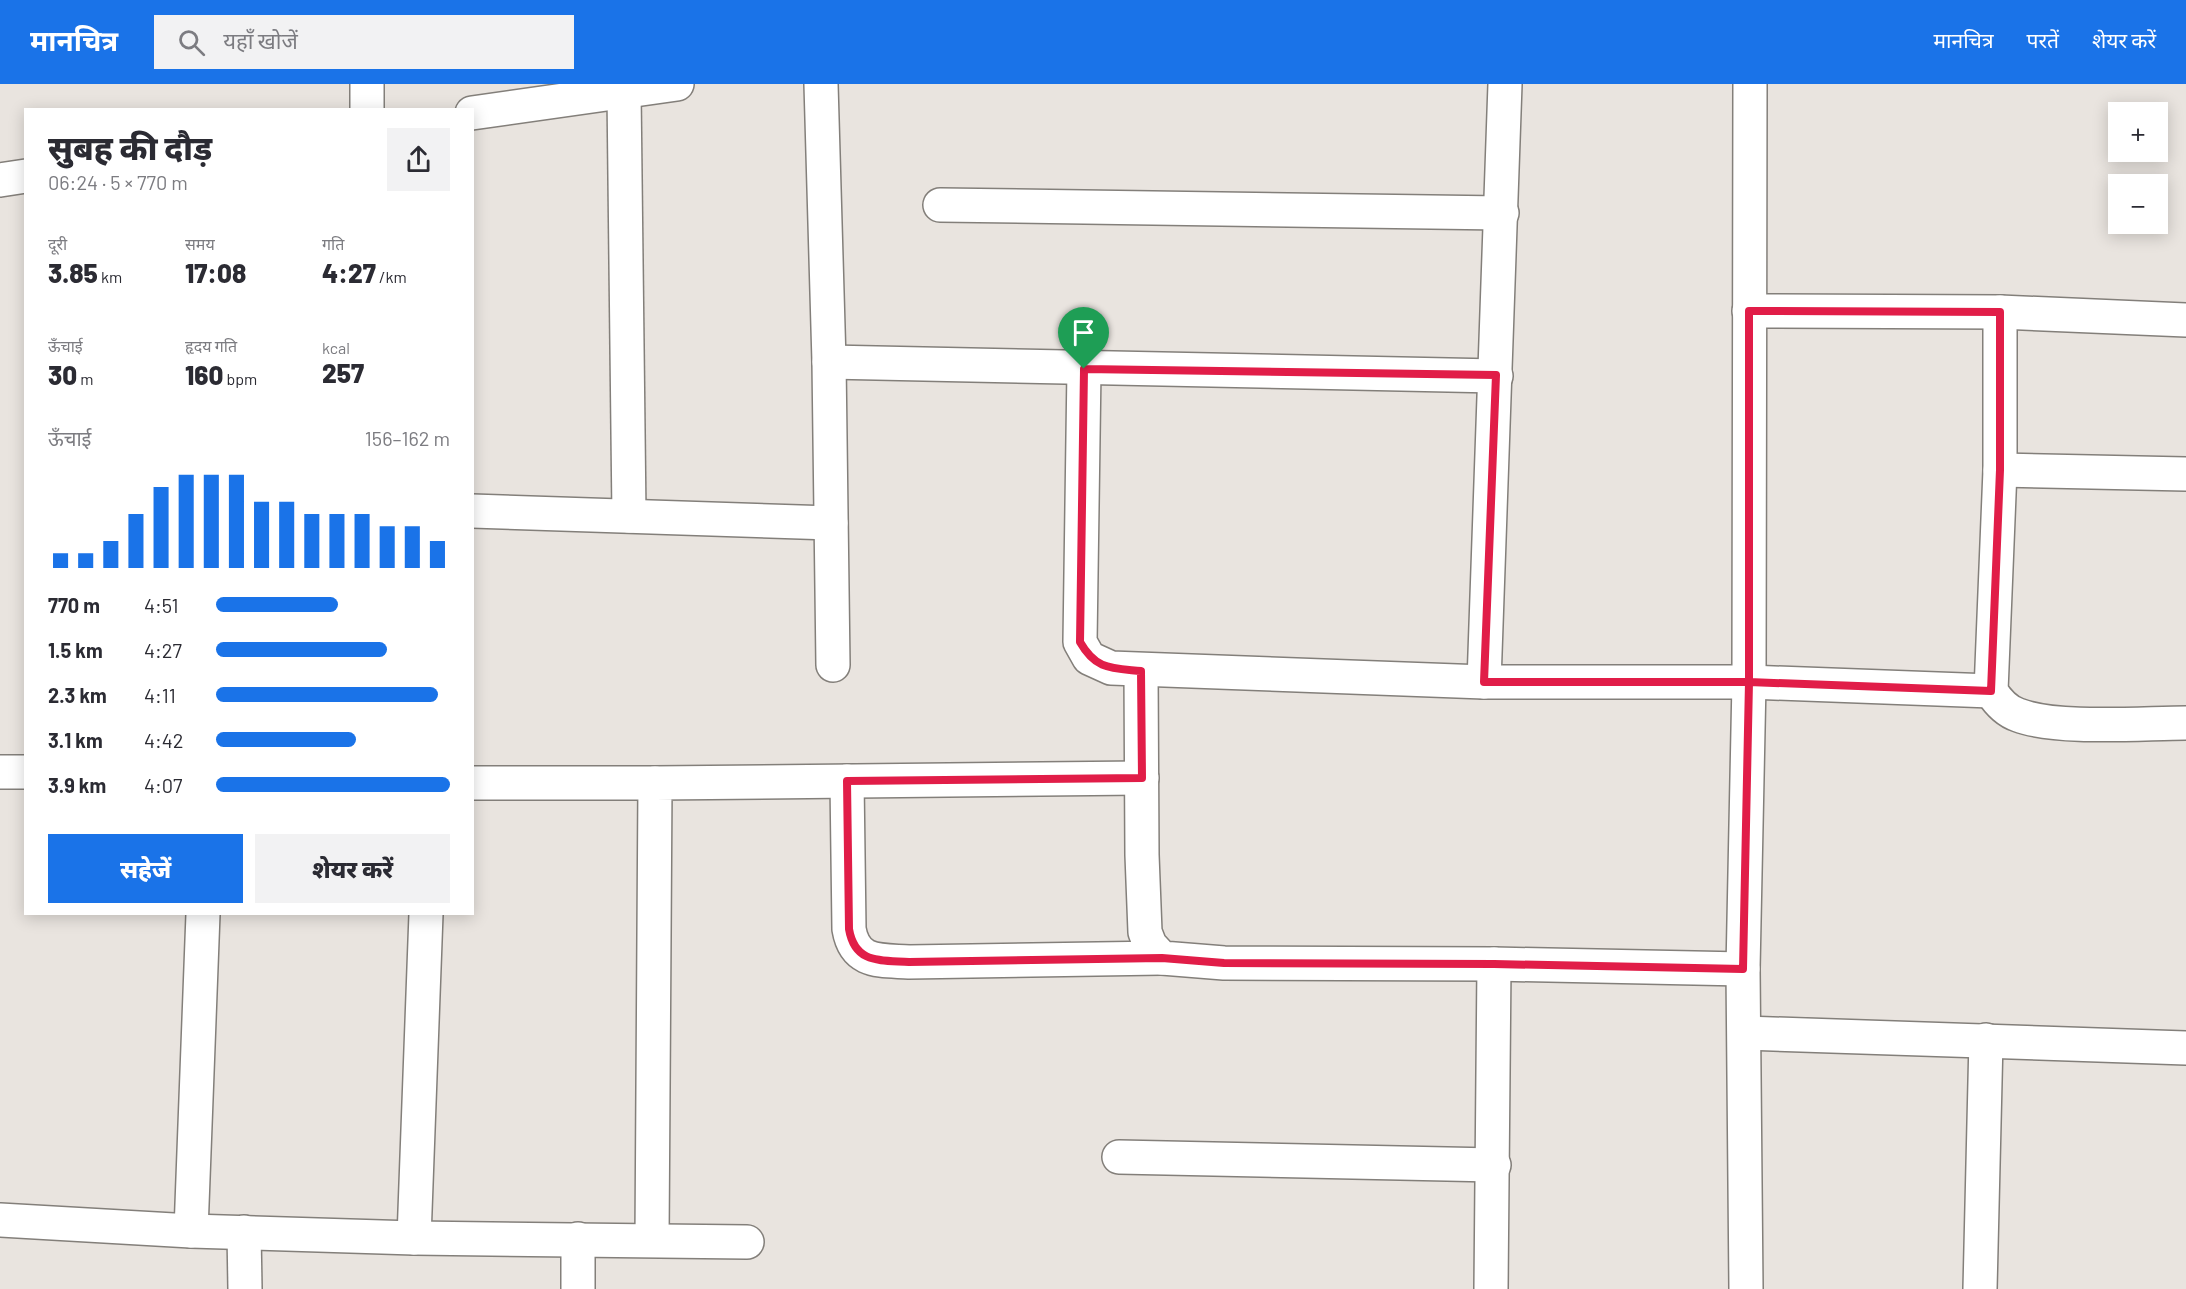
<!DOCTYPE html>
<html lang="hi">
<head>
<meta charset="utf-8">
<style>
	:root { --surface:#fff; --page:#f2f2f3; --text:#2b2b33; --muted:#7c7c81; --accent:#1a73e8 }
	body { margin:0; font-family:Barlow,"Noto Sans Devanagari",sans-serif; background:var(--page); color:var(--text); height:100vh; display:flex; flex-direction:column; font-size:22px; white-space:nowrap }
	* { box-sizing:border-box; margin:0 }
	p { font-size:20px; color:var(--muted) }
	.icon { flex:none; width:33px; height:33px; fill:none; stroke:currentColor; stroke-width:2; stroke-linecap:round; stroke-linejoin:round }
	.map { position:relative; flex:1; overflow:hidden }
	.drawer { position:absolute; left:24px; top:24px; width:450px; height:807px; display:flex; flex-direction:column; background:var(--surface); border-radius:0px; box-shadow:0 3px 15px #0003 }
	.drawer>* { flex:none }
	.buttons { position:absolute; left:2108px; top:18px; display:grid; gap:12px }
	.buttons a { display:grid; place-items:center; width:60px; height:60px; border-radius:0px; background:var(--surface); box-shadow:0 3px 15px #0003; font-size:30px }
	.pin { position:absolute; display:grid; place-items:center; width:51px; height:51px; color:#fff; margin:-62px -26px; border-radius:50% 50% 50% 0; rotate:-45deg; box-shadow:0 0 6px #0007 }
	.pin .icon { rotate:45deg }
	.round { display:grid; place-items:center; flex:none; width:63px; height:63px; border-radius:0px; background:var(--page) }
	.head { display:flex; align-items:center; justify-content:space-between; height:102px; padding:0 24px }
	h1 { font-size:33px; font-weight:800; line-height:45px }
	.figures { display:grid; grid-template-columns:repeat(3,1fr); gap:9px; height:102px; padding:6px 24px }
	.figures div { display:grid; align-content:center }
	.figures b { font-size:26px; font-weight:800 }
	.figures small { font-size:16px; font-weight:400 }
	.figures p { font-size:16px }
	.chart { height:168px; padding:12px 24px }
	.chart p { display:flex; justify-content:space-between }
	.chart svg { width:100%; height:108px; margin-top:6px; stroke:var(--accent); stroke-width:6 }
	.action { display:flex; gap:12px; margin-top:auto; padding:12px 24px }
	.action a { flex:1; height:69px; border-radius:0px; background:var(--accent); color:#fff; font-size:24px; font-weight:800; line-height:69px; text-align:center }
	.action a+a { background:var(--page); color:var(--text) }
	ul { padding:0 24px; list-style:none; font-size:20px }
	li { display:grid; grid-template-columns:96px 72px 1fr; align-items:center; height:45px }
	li i { height:15px; border-radius:8px; background:var(--accent) }
	header { display:flex; align-items:center; gap:36px; box-sizing:border-box; height:84px; padding:0 30px; background:var(--accent); color:#fff }
	header strong { font-size:28px }
	nav { display:flex; gap:33px; margin-inline-start:auto; font-size:21px }
	.search { width:420px; height:54px; background:var(--page); display:flex; align-items:center; gap:15px; box-sizing:border-box; padding:0 21px; border-radius:0px; color:var(--muted); font-size:22px }
	.map>svg:first-child { display:block }
	.lines { fill:none; stroke-linecap:round; stroke-linejoin:round }
	.minor-casing { stroke:#837f7a; stroke-width:36 }
	.minor { stroke:#fff; stroke-width:33 }
	.route-casing { stroke:#fff; stroke-width:12 }
	.route { stroke:#e11d48; stroke-width:8 }
</style>
</head>
<body>
<header>
<strong>मानचित्र</strong>
<div class="search"><svg class="icon" aria-label="search" viewBox="0 0 24 24"><circle cx="10" cy="10" r="6"/><path d="M15 15l6 6"/></svg>यहाँ खोजें</div>
<nav><a>मानचित्र</a><a>परतें</a><a>शेयर करें</a></nav>
</header>
<div class="map">
<svg width="2186" height="1205" viewBox="0 0 2186 1205">
	<rect width="100%" height="100%" fill="#e9e4df"/>
	<g class="lines">
		<g class="minor-casing">
			<g id="minor">
				<path d="M821 0 829 278 833 581"/>
				<path d="M624 8 629 432"/>
				<path d="M367 26V0"/>
				<path d="M472 29 677 0"/>
				<path d="M0 96 26 92"/>
				<path d="M940 121 1502 129"/>
				<path d="M1749 227 2000 228 2186 236"/>
				<path d="M2000 228V386L1991 607C1998 618 2006 627 2018 631 2057 646 2142 639 2186 639"/>
				<path d="M829 278 1496 292"/>
				<path d="M1084 285 1080 558 1089 574 1111 584 1484 598H1749L1991 607"/>
				<path d="M2000 386 2186 390"/>
				<path d="M472 427 831 439"/>
				<path d="M1141 587 1142 771 1145 848 1150 861 1162 874 1224 879 1494 880 1743 885"/>
				<path d="M1484 598 1505 0"/>
				<path d="M0 688H26"/>
				<path d="M847 697 849 845C855 880 880 876 909 878L1162 874"/>
				<path d="M472 699H655"/>
				<path d="M1745 949 2186 964"/>
				<path d="M1119 1073 1494 1081"/>
				<path d="M0 1136 191 1147 414 1154 747 1158"/>
				<path d="M191 1147 203 830"/>
				<path d="M244 1148 245 1205"/>
				<path d="M414 1154 426 830"/>
				<path d="M652 1156 655 699 1142 694"/>
				<path d="M578 1205V1155"/>
				<path d="M1491 1205 1494 880"/>
				<path d="M1746 1205 1743 885 1749 598 1750 0"/>
				<path d="M1980 1205 1986 956"/>
			</g>
		</g>
		<use href="#minor" class="minor"/>
	</g>
	<g class="lines">
		<g class="route-casing">
			<path id="route" d="M1084 285 1080 558C1096 586 1111 584 1141 587L1142 694 847 697 849 845C855 880 880 876 909 878L1162 874 1224 879 1494 880 1743 885 1749 598 1991 607 2000 386V228L1749 227V598H1484L1496 291 1084 285"/>
		</g>
		<use href="#route" class="route"/>
	</g>
</svg>
<div class="buttons">
<a>+</a>
<a>−</a>
</div>
<div class="pin" style="left:1084px;top:285px;background:#1e9e55"><svg class="icon" aria-label="arrive" viewBox="0 0 24 24"><path d="M6 21V4h12l-3 4 3 4H6"/></svg></div>
<section class="drawer">
<div class="head"><div><h1>सुबह की दौड़</h1><p>06:24 · 5 × 770 m</p></div><a class="round"><svg class="icon" aria-label="share" viewBox="0 0 24 24"><path d="M12 15V3M7 8l5-5 5 5M5 13v7h14v-7"/></svg></a></div>
<div class="figures">
<div><p>दूरी</p><b>3.85<small> km</small></b></div>
<div><p>समय</p><b>17:08</b></div>
<div><p>गति</p><b>4:27<small> /km</small></b></div>
</div>
<div class="figures">
<div><p>ऊँचाई</p><b>30<small> m</small></b></div>
<div><p>हृदय गति</p><b>160<small> bpm</small></b></div>
<div><p>kcal</p><b>257</b></div>
</div>
<div class="chart"><p><span>ऊँचाई</span>156–162 m</p>
<svg viewBox="0 0 160 44" preserveAspectRatio="none"><path d="M5 44V38M15 44V38M25 44V33M35 44V22M45 44V11M55 44V6M65 44V6M75 44V6M85 44V17M95 44V17M105 44V22M115 44V22M125 44V22M135 44V27M145 44V27M155 44V33"/></svg>
</div>
<ul>
<li><b>770 m</b>4:51<i style="width:52%"></i></li>
<li><b>1.5 km</b>4:27<i style="width:73%"></i></li>
<li><b>2.3 km</b>4:11<i style="width:95%"></i></li>
<li><b>3.1 km</b>4:42<i style="width:60%"></i></li>
<li><b>3.9 km</b>4:07<i style="width:100%"></i></li>
</ul>
<div class="action"><a>सहेजें</a><a>शेयर करें</a></div>
</section>
</div>
</body>
</html>
